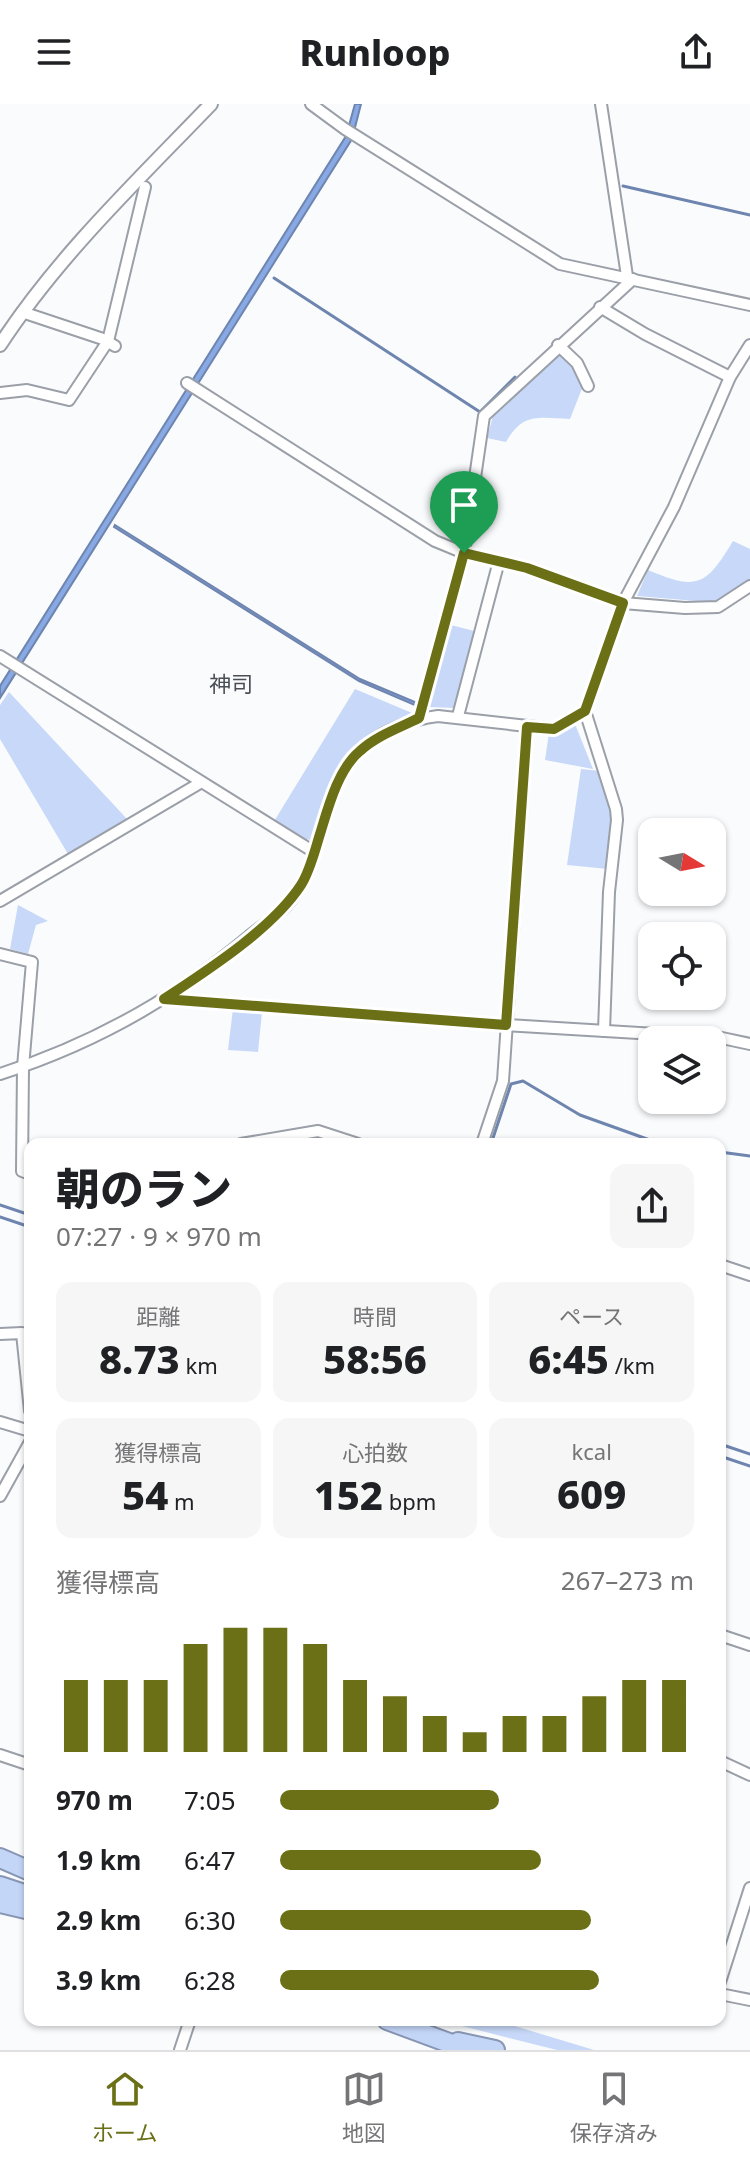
<!DOCTYPE html>
<html lang="ja">
<head>
<meta charset="utf-8">
<style>
	:root { --surface:#fff; --page:#f6f6f6; --text:#202124; --muted:#757577; --line:#e0e0e0; --accent:#6b7016 }
	body { margin:0; font-family:"Noto Sans","Noto Sans JP",sans-serif; background:var(--page); color:var(--text); height:100vh; display:flex; flex-direction:column; font-size:30px; white-space:nowrap }
	* { box-sizing:border-box; margin:0 }
	p { font-size:26px; color:var(--muted) }
	.icon { flex:none; width:44px; height:44px; fill:none; stroke:currentColor; stroke-width:2; stroke-linecap:round; stroke-linejoin:round }
	.map { position:relative; flex:1; overflow:hidden }
	.drawer { position:absolute; left:24px; top:1034px; width:702px; height:888px; display:flex; flex-direction:column; background:var(--surface); border-radius:16px; box-shadow:0 2px 6px #0004 }
	.drawer>* { flex:none }
	.needle { width:52px; rotate:100deg }
	.fabs { position:absolute; left:638px; top:714px; display:grid; gap:16px }
	.fabs a { display:grid; place-items:center; width:88px; height:88px; border-radius:16px; background:var(--surface); box-shadow:0 2px 6px #0004; font-size:40px }
	.pin { position:absolute; display:grid; place-items:center; width:68px; height:68px; color:#fff; margin:-82px -34px; border-radius:50% 50% 50% 0; rotate:-45deg; box-shadow:0 0 8px #0007 }
	.pin .icon { rotate:45deg }
	.round { display:grid; place-items:center; flex:none; width:84px; height:84px; border-radius:16px; background:var(--page) }
	.head { display:flex; align-items:center; justify-content:space-between; height:136px; padding:0 32px }
	h1 { font-size:44px; font-weight:800; line-height:60px }
	.metrics { display:grid; grid-template-columns:repeat(3,1fr); gap:12px; height:136px; padding:8px 32px }
	.metrics div { display:grid; align-content:center; border-radius:16px; background:var(--page); text-align:center }
	.metrics b { font-size:40px; font-weight:800 }
	.metrics small { font-size:22px; font-weight:400 }
	.metrics p { font-size:22px }
	.chart { height:224px; padding:16px 32px }
	.chart p { display:flex; justify-content:space-between }
	.chart svg { width:100%; height:144px; margin-top:8px; stroke:var(--accent); stroke-width:6 }
	ul { padding:0 32px; list-style:none; font-size:26px }
	li { display:grid; grid-template-columns:128px 96px 1fr; align-items:center; height:60px }
	li i { height:20px; border-radius:10px; background:var(--accent) }
	header { display:flex; justify-content:space-between; align-items:center; height:104px; padding:0 32px; background:var(--surface); font-size:36px; font-weight:800 }
	.menu { display:flex; justify-content:space-around; align-items:center; height:112px; border-top:2px solid var(--line); background:var(--surface); font-size:22px; color:var(--muted) }
	.menu a { display:grid; justify-items:center; gap:4px }
	.menu .active { color:var(--accent) }
	.map>svg:first-child { display:block }
	.green { fill:#c7d8f8 }
	.water { fill:#89a9e5; stroke:#6e85b0; stroke-width:2 }
	.lines { fill:none; stroke-linecap:round; stroke-linejoin:round }
	.stream { stroke:#6e85b0; stroke-width:3 }
	.minor-casing { stroke:#9a9fa8; stroke-width:14 }
	.tertiary-casing { stroke:#9a9fa8; stroke-width:16 }
	.trunk-casing { stroke:#8796b3; stroke-width:22 }
	.minor { stroke:#fff; stroke-width:10 }
	.tertiary { stroke:#fff; stroke-width:12 }
	.trunk { stroke:#c4d6f8; stroke-width:18 }
	.route-casing { stroke:#fff; stroke-width:16 }
	.route { stroke:#6b7016; stroke-width:10 }
	.labels { text-anchor:middle; stroke-width:7; stroke-linejoin:round; paint-order:stroke }
	.neighbourhood-label { font-size:22px; fill:#4a4e56; stroke:#fafbfd }
</style>
</head>
<body>
<header><svg class="icon" aria-label="menu" viewBox="0 0 24 24"><path d="M4 6h16M4 12h16M4 18h16"/></svg>Runloop<svg class="icon" aria-label="share" viewBox="0 0 24 24"><path d="M12 15V3M7 8l5-5 5 5M5 13v7h14v-7"/></svg></header>
<div class="map">
<svg width="750" height="1946" viewBox="0 0 750 1946">
	<rect width="100%" height="100%" fill="#fafbfd"/>
	<g class="green">
		<path d="M559 249 575 263 583 282 570 315C539 314 523 308 506 338L487 334 493 312Z"/>
		<path d="M733 437 750 445V475L722 496 708 498 637 492 648 466C697 487 706 482 733 437Z"/>
		<path d="M451 521 474 527 455 604 429 603Z"/>
		<path d="M355 585 412 609C366 634 346 643 326 694 321 708 320 724 312 736L303 735 273 719Z"/>
		<path d="M9 588 127 715 68 750 0 635V601Z"/>
		<path d="M575 620 593 665 545 656 549 629Z"/>
		<path d="M581 665 600 667 613 703 608 765 567 761Z"/>
		<path d="M18 801 48 817 36 821 28 850 10 845Z"/>
		<path d="M233 905 262 908 258 948 228 946Z"/>
		<path d="M438 1916H495L594 1946H557Z"/>
	</g>
	<g class="water">
		<path d="M355 0H361L352 35 0 594V582L346 32Z"/>
		<path d="M115 421 360 575 417 599V602L359 577 114 423Z"/>
	</g>
	<g class="lines">
		<g class="stream">
			<path d="M596 0 602 38"/>
			<path d="M623 82 750 111"/>
			<path d="M274 174 480 308 515 273"/>
			<path d="M491 1040 511 980 523 977 580 1011 661 1040"/>
			<path d="M720 1048 750 1052"/>
			<path d="M0 1101 30 1111"/>
			<path d="M0 1113 30 1123"/>
			<path d="M720 1340 750 1350"/>
			<path d="M720 1352 750 1362"/>
		</g>
		<g class="minor-casing">
			<g id="minor">
				<path d="M311 0 345 25 560 160 750 201"/>
				<path d="M601 0 627 172"/>
				<path d="M600 203 645 230 730 273"/>
				<path d="M22 208 103 235 115 242"/>
				<path d="M558 241 577 259 588 282"/>
				<path d="M187 279 435 437 464 449 527 464 623 499 685 504 718 503 750 482"/>
				<path d="M0 289 27 286 69 296 108 237 145 83"/>
				<path d="M0 552 314 748"/>
				<path d="M585 607 616 705 617 716 609 788 604 927"/>
				<path d="M458 612 499 457"/>
				<path d="M419 614 464 449 484 312 633 175"/>
				<path d="M0 797 200 679"/>
				<path d="M0 850 32 858 23 963 22 1067 30 1070"/>
				<path d="M164 895 506 921 722 934 750 940"/>
				<path d="M0 970C91 941 175 894 248 833 260 823 275 814 286 802 304 783 312 757 319 732 328 704 337 671 357 649 375 629 412 615 438 612L554 625 585 607 623 499 674 403 730 273 750 241"/>
				<path d="M241 1040 318 1027 358 1040"/>
				<path d="M482 1040 503 977 527 623"/>
				<path d="M720 1161 750 1171"/>
				<path d="M0 1230 22 1229 30 1307"/>
				<path d="M0 1318 30 1327"/>
				<path d="M0 1392 30 1338"/>
				<path d="M720 1531 750 1541"/>
				<path d="M0 1651 30 1661"/>
				<path d="M720 1657 750 1671"/>
				<path d="M720 1878 750 1784"/>
				<path d="M720 1890 750 1896"/>
				<path d="M180 1946 190 1916"/>
			</g>
		</g>
		<g class="tertiary-casing">
			<path id="tertiary" d="M0 241C58 152 137 77 211 0"/>
		</g>
		<g class="trunk-casing">
			<g id="trunk">
				<path d="M0 1754 30 1767"/>
				<path d="M0 1782 30 1792"/>
				<path d="M0 1799 30 1806"/>
				<path d="M387 1916 468 1946"/>
				<path d="M458 1938 495 1946"/>
			</g>
		</g>
		<use href="#minor" class="minor"/>
		<use href="#tertiary" class="tertiary"/>
		<use href="#trunk" class="trunk"/>
	</g>
	<g class="lines">
		<g class="route-casing">
			<path id="route" d="M464 449 527 464 623 499 585 607 554 625 527 623 506 921 164 895C208 866 272 825 301 781 310 767 315 746 320 730 328 704 338 665 360 647 376 632 399 624 419 614Z"/>
		</g>
		<use href="#route" class="route"/>
	</g>
	<g class="labels">
		<g class="neighbourhood-label">
			<text x="231" y="588">神司</text>
		</g>
	</g>
</svg>
<div class="fabs">
<a><svg class="needle" viewBox="-14 -14 28 28"><path d="M0-13l5 13h-10z" fill="#e53935"/><path d="M0 13l5-13h-10z" fill="#757577"/></svg></a>
<a><svg class="icon" aria-label="locate" viewBox="0 0 24 24"><circle cx="12" cy="12" r="6"/><path d="M12 2v4M12 18v4M2 12h4M18 12h4"/></svg></a>
<a><svg class="icon" aria-label="layers" viewBox="0 0 24 24"><path d="M12 4l9 5-9 5-9-5zM3 14l9 5 9-5"/></svg></a>
</div>
<div class="pin" style="left:464px;top:449px;background:#1e9e55"><svg class="icon" aria-label="arrive" viewBox="0 0 24 24"><path d="M6 21V4h12l-3 4 3 4H6"/></svg></div>
<section class="drawer">
<div class="head"><div><h1>朝のラン</h1><p>07:27 · 9 × 970 m</p></div><a class="round"><svg class="icon" aria-label="share" viewBox="0 0 24 24"><path d="M12 15V3M7 8l5-5 5 5M5 13v7h14v-7"/></svg></a></div>
<div class="metrics">
<div><p>距離</p><b>8.73<small> km</small></b></div>
<div><p>時間</p><b>58:56</b></div>
<div><p>ペース</p><b>6:45<small> /km</small></b></div>
</div>
<div class="metrics">
<div><p>獲得標高</p><b>54<small> m</small></b></div>
<div><p>心拍数</p><b>152<small> bpm</small></b></div>
<div><p>kcal</p><b>609</b></div>
</div>
<div class="chart"><p><span>獲得標高</span>267–273 m</p>
<svg viewBox="0 0 160 44" preserveAspectRatio="none"><path d="M5 44V22M15 44V22M25 44V22M35 44V11M45 44V6M55 44V6M65 44V11M75 44V22M85 44V27M95 44V33M105 44V38M115 44V33M125 44V33M135 44V27M145 44V22M155 44V22"/></svg>
</div>
<ul>
<li><b>970 m</b>7:05<i style="width:53%"></i></li>
<li><b>1.9 km</b>6:47<i style="width:63%"></i></li>
<li><b>2.9 km</b>6:30<i style="width:75%"></i></li>
<li><b>3.9 km</b>6:28<i style="width:77%"></i></li>
</ul>
</section>
</div>
<nav class="menu">
<a class="active"><svg class="icon" aria-label="home" viewBox="0 0 24 24"><path d="M3 11l9-7 9 7M6 9v11h12V9"/></svg>ホーム</a>
<a><svg class="icon" aria-label="map" viewBox="0 0 24 24"><path d="M3 6l6-2 6 2 6-2v14l-6 2-6-2-6 2zM9 4v14M15 6v14"/></svg>地図</a>
<a><svg class="icon" aria-label="saved" viewBox="0 0 24 24"><path d="M7 4h10v16l-5-4-5 4z"/></svg>保存済み</a>
</nav>
</body>
</html>
